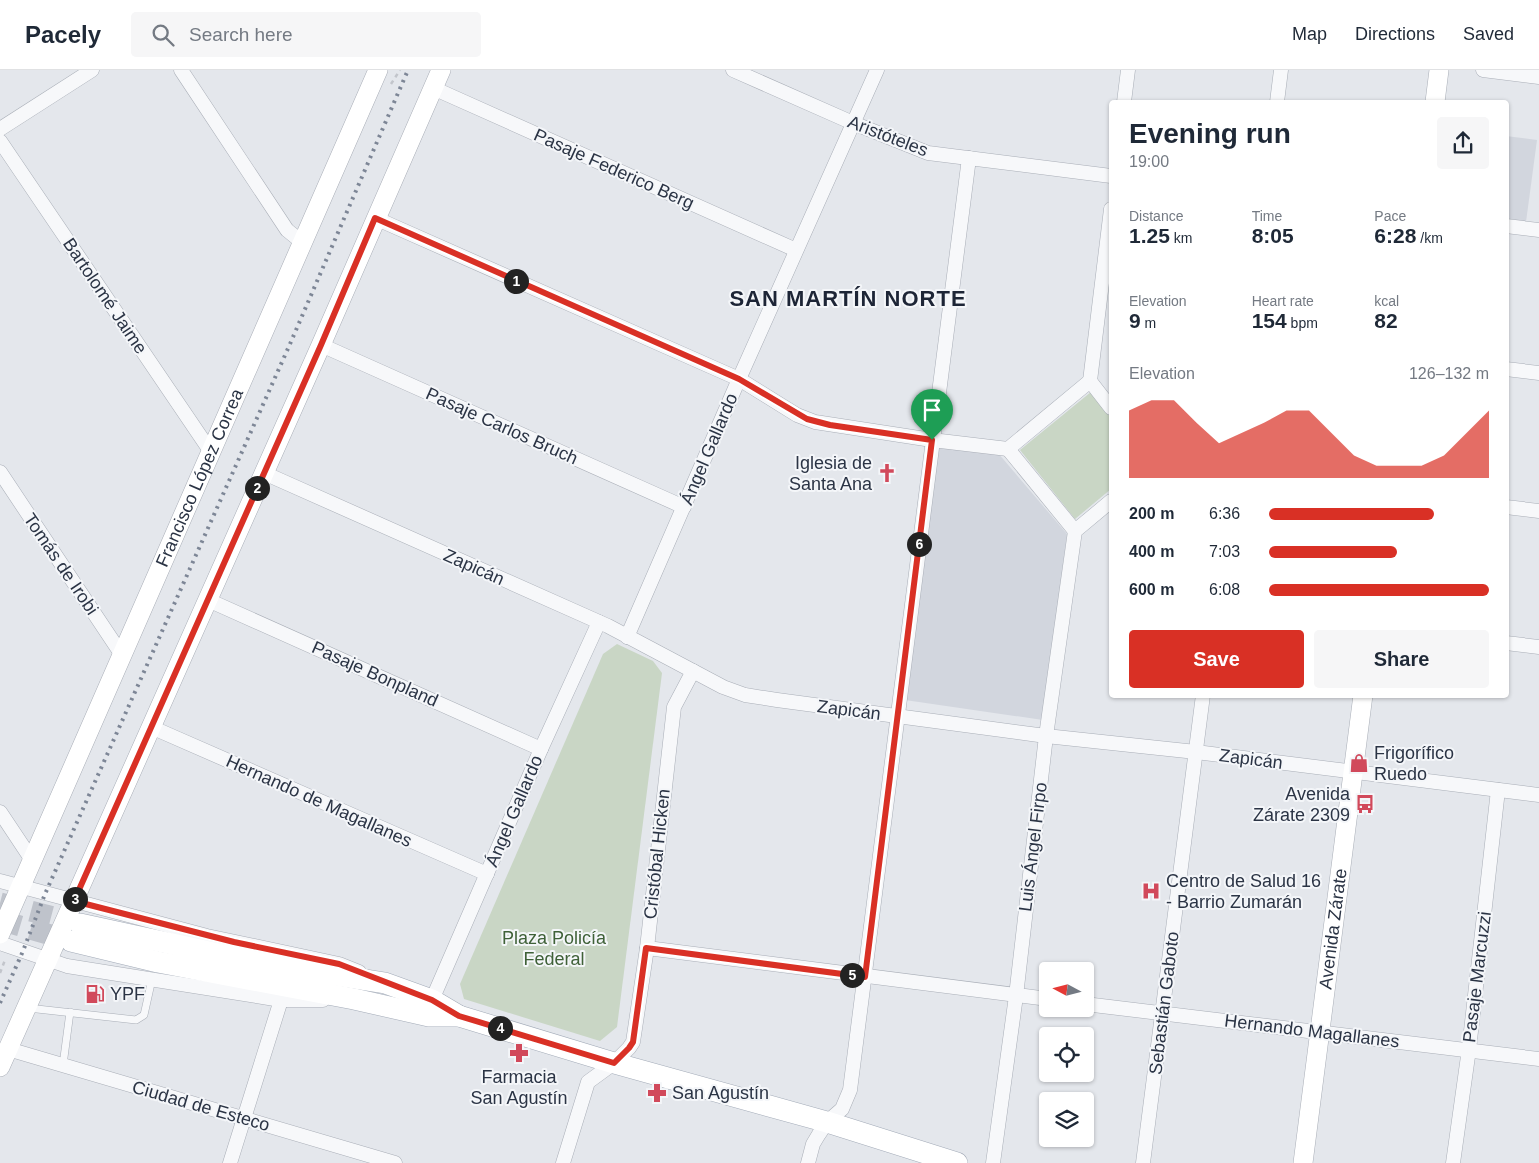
<!DOCTYPE html>
<html lang="en">
<head>
<meta charset="utf-8">
<style>
	:root { --surface:#fff; --page:#f6f6f7; --text:#1f2937; --muted:#747a83; --line:#e0e1e3; --accent:#d93025 }
	body { margin:0; font-family:Helvetica,sans-serif; background:var(--page); color:var(--text); height:100vh; display:flex; flex-direction:column; font-size:19px; white-space:nowrap }
	* { box-sizing:border-box; margin:0 }
	p { font-size:16px; color:var(--muted) }
	.icon { flex:none; width:28px; height:28px; fill:none; stroke:currentColor; stroke-width:2; stroke-linecap:round; stroke-linejoin:round }
	.map { position:relative; flex:1; overflow:hidden }
	.details { position:absolute; left:1109px; top:30px; width:400px; height:598px; display:flex; flex-direction:column; background:var(--surface); border-radius:5px; box-shadow:0 1px 4px #0004 }
	.details>* { flex:none }
	.needle { width:32px; rotate:277deg }
	.controls { position:absolute; left:1039px; top:892px; display:grid; gap:10px }
	.controls a { display:grid; place-items:center; width:55px; height:55px; border-radius:5px; background:var(--surface); box-shadow:0 1px 4px #0004; font-size:25px }
	.pin { position:absolute; display:grid; place-items:center; width:42px; height:42px; color:#fff; margin:-51px -21px; border-radius:50% 50% 50% 0; rotate:-45deg; box-shadow:0 0 5px #0007 }
	.pin .icon { rotate:45deg }
	.km { position:absolute; width:25px; height:25px; margin:-12px; border-radius:50%; background:#222; color:#fff; font-size:14px; line-height:25px; text-align:center }
	.round { display:grid; place-items:center; flex:none; width:52px; height:52px; border-radius:5px; background:var(--page) }
	.head { display:flex; align-items:center; justify-content:space-between; height:85px; padding:0 20px }
	h1 { font-size:28px; font-weight:700; line-height:38px }
	.figures { display:grid; grid-template-columns:repeat(3,1fr); gap:8px; height:85px; padding:5px 20px }
	.figures div { display:grid; align-content:center }
	.figures b { font-size:21px; font-weight:700 }
	.figures small { font-size:14px; font-weight:400 }
	.figures p { font-size:14px }
	.chart { height:140px; padding:10px 20px }
	.chart p { display:flex; justify-content:space-between }
	.chart svg { width:100%; height:90px; margin-top:5px; fill:var(--accent); opacity:.7 }
	.button { display:flex; gap:10px; margin-top:auto; padding:10px 20px }
	.button a { flex:1; height:58px; border-radius:5px; background:var(--accent); color:#fff; font-size:20px; font-weight:700; line-height:58px; text-align:center }
	.button a+a { background:var(--page); color:var(--text) }
	ul { padding:0 20px; list-style:none; font-size:16px }
	li { display:grid; grid-template-columns:80px 60px 1fr; align-items:center; height:38px }
	li i { height:12px; border-radius:6px; background:var(--accent) }
	header { display:flex; align-items:center; gap:30px; box-sizing:border-box; height:70px; padding:0 25px; background:var(--surface); border-bottom:1px solid var(--line) }
	header strong { font-size:24px }
	nav { display:flex; gap:28px; margin-inline-start:auto; font-size:18px }
	.search { width:350px; height:45px; background:var(--page); display:flex; align-items:center; gap:12px; box-sizing:border-box; padding:0 18px; border-radius:5px; color:var(--muted); font-size:19px }
	.map>svg:first-child { display:block }
	.built { fill:#d2d6de }
	.green { fill:#c9d6c5 }
	.lines { fill:none; stroke-linecap:round; stroke-linejoin:round }
	.primary-tunnel { stroke:#bfc3cb; stroke-width:21; stroke-dasharray:21 11; stroke-linecap:butt }
	.lane-casing { stroke:#a9aeb7; stroke-width:8 }
	.street-casing { stroke:#a9aeb7; stroke-width:15 }
	.secondary-casing { stroke:#a9aeb7; stroke-width:20 }
	.primary-casing { stroke:#a3abb8; stroke-width:22 }
	.path { stroke:#c2c5cb; stroke-width:2.5; stroke-dasharray:4 4; stroke-linecap:butt }
	.lane { stroke:#f7f8fa; stroke-width:7 }
	.street { stroke:#f7f8fa; stroke-width:14 }
	.secondary { stroke:#fff; stroke-width:19 }
	.primary { stroke:#fff; stroke-width:21 }
	.rail { stroke:#7d8696; stroke-width:4; stroke-dasharray:2.5 5; stroke-linecap:butt }
	.route-casing { stroke:#fff; stroke-width:10 }
	.route { stroke:#d93025; stroke-width:6 }
	.labels { text-anchor:middle; stroke-width:4; stroke-linejoin:round; paint-order:stroke }
	.street-label { font-size:18px; fill:#2b3445; stroke:#f4f6f9 }
	.poi-label { font-size:18px; fill:#2b3445; stroke:#f4f6f9; text-anchor:start }
	.park-label { font-size:18px; fill:#3f6138; stroke:#f4f6f9 }
	.district-label { font-size:22px; font-weight:bold; letter-spacing:1px; fill:#1d2536; stroke:#f4f6f9 }
</style>
</head>
<body>
<header>
<strong>Pacely</strong>
<div class="search"><svg class="icon" aria-label="search" viewBox="0 0 24 24"><circle cx="10" cy="10" r="6"/><path d="M15 15l6 6"/></svg>Search here</div>
<nav><a>Map</a><a>Directions</a><a>Saved</a></nav>
</header>
<div class="map">
<svg width="1539" height="1093" viewBox="0 0 1539 1093">
	<rect width="100%" height="100%" fill="#e4e7ec"/>
	<g class="built">
		<path d="M1506 66 1537 70 1526 152 1506 149Z"/>
		<path d="M936 376 998 383 1067 464 1043 650 905 630Z"/>
	</g>
	<g class="green">
		<path d="M1091 322 1111 347V419L1075 449 1020 380Z"/>
		<path d="M617 574 653 591 662 603 617 957 600 971 464 929 460 914 603 584Z"/>
	</g>
	<g class="lines">
		<g class="primary-tunnel">
			<path d="M0 833 80 854"/>
			<path d="M0 850 71 871"/>
		</g>
		<g class="lane-casing">
			<g id="lane">
				<path d="M28 938 136 950 144 945 152 909"/>
				<path d="M63 995 70 942"/>
			</g>
		</g>
		<g class="street-casing">
			<g id="street">
				<path d="M181 0 287 160 303 173"/>
				<path d="M733 0 853 53 928 83 1111 106"/>
				<path d="M1483 0 1539 7"/>
				<path d="M433 18 796 180"/>
				<path d="M1124 32 1128 0"/>
				<path d="M1277 32 1281 0"/>
				<path d="M0 59 92 0"/>
				<path d="M0 71 211 382"/>
				<path d="M375 148 739 309 797 345 815 352 932 370 1008 379 1090 311"/>
				<path d="M1506 156 1539 160"/>
				<path d="M321 275 684 437"/>
				<path d="M1506 299 1539 303"/>
				<path d="M1090 311 1111 139"/>
				<path d="M1090 311 1111 338"/>
				<path d="M1008 379 1075 461"/>
				<path d="M0 402 122 585"/>
				<path d="M264 403 608 556 723 617 745 625 777 630 1046 666 1196 682 1539 725"/>
				<path d="M1506 437 1539 441"/>
				<path d="M208 530 541 679"/>
				<path d="M627 567 739 309 877 0"/>
				<path d="M1506 573 1539 577"/>
				<path d="M151 657 487 804"/>
				<path d="M0 742 32 790"/>
				<path d="M0 811 207 866 339 894 359 902"/>
				<path d="M0 873 67 896 281 930H323"/>
				<path d="M647 878 1048 929"/>
				<path d="M432 930 541 679 599 552"/>
				<path d="M1085 934 1539 989"/>
				<path d="M8 979 395 1093"/>
				<path d="M230 1093 281 930"/>
				<path d="M563 1093 588 1012 614 993 629 978 633 972 647 878 674 637 693 601"/>
				<path d="M808 1093 813 1074 819 1064 827 1052 842 1039 850 1020 969 88"/>
				<path d="M993 1093 1016 926 1046 666 1075 461 1111 431"/>
				<path d="M1143 1093 1203 625"/>
				<path d="M1453 1093 1469 979 1498 720"/>
			</g>
		</g>
		<g class="secondary-casing">
			<g id="secondary">
				<path d="M1435 32 1439 0"/>
				<path id="s1" d="M0 864 378 0"/>
				<path d="M0 997 321 275 441 0"/>
				<path id="s2" d="M1303 1093 1363 625"/>
			</g>
		</g>
		<g class="primary-casing">
			<g id="primary">
				<path d="M80 854 259 893 385 913 432 930 459 946"/>
				<path d="M71 871 158 892 354 929 429 946H459L614 993 827 1052 957 1093"/>
			</g>
		</g>
		<g class="path">
			<path d="M391 14 400 0"/>
			<path d="M0 903 5 890"/>
		</g>
		<use href="#lane" class="lane"/>
		<use href="#street" class="street"/>
		<use href="#secondary" class="secondary"/>
		<use href="#primary" class="primary"/>
		<path class="rail" d="M0 933 23 881 45 824 290 274 408 0"/>
	</g>
	<g class="lines">
		<g class="route-casing">
			<path id="route" d="M375 148 739 309 807 349 830 355 932 370 865 907 646 878 633 972 629 978 614 993 459 946 432 930 339 894 234 872 74 831 321 275Z"/>
		</g>
		<use href="#route" class="route"/>
	</g>
	<defs>
		<g id="church-bare" transform="scale(1.5)"><path d="M-1.2-6h2.4v3.5h3.3v2.4h-3.3V6h-2.4V-.1h-3.3v-2.4h3.3Z" fill="#d1495b" stroke="#f4f6f9" stroke-width="2.5" paint-order="stroke"/></g>
		<g id="shop-bare" transform="scale(1.5)"><path d="M-5-2.5h2.3a2.7 3.5 0 0 1 5.4 0H5L5.5 6h-11ZM-1.5-2.5h3a1.5 2.3 0 0 0-3 0Z" fill="#d1495b" stroke="#f4f6f9" stroke-width="2.5" paint-order="stroke"/></g>
		<g id="bus-bare" transform="scale(1.5)"><path d="M-5-6H5V4H4V6H2V4H-2V6H-4V4H-5ZM-3.5-4V0h7V-4ZM-3.5 1.2v1.5H-2V1.2ZM2 1.2v1.5H3.5V1.2Z" fill="#d1495b" stroke="#f4f6f9" stroke-width="2.5" paint-order="stroke"/></g>
		<g id="hospital-bare" transform="scale(1.5)"><path d="M-5-5h3v3.5h4V-5h3V5h-3V1.5h-4V5h-3Z" fill="#d1495b" stroke="#f4f6f9" stroke-width="2.5" paint-order="stroke"/></g>
		<g id="fuel-bare" transform="scale(1.5)"><path d="M-5.5-6h7V0h2V4h1.3V-2.5L3-4.5l.8-.8L6-3V5H2.5V1h-1V6h-7ZM-4.2-4.7v3.2H.2V-4.7Z" fill="#d1495b" stroke="#f4f6f9" stroke-width="2.5" paint-order="stroke"/></g>
		<g id="pharmacy-bare" transform="scale(1.5)"><path d="M-2-6h4v4h4v4h-4v4h-4v-4h-4v-4h4Z" fill="#d1495b" stroke="#f4f6f9" stroke-width="2.5" paint-order="stroke"/></g>
	</defs>
	<g fill-rule="evenodd">
		<use href="#church-bare" x="887" y="403"/>
		<use href="#shop-bare" x="1359" y="693"/>
		<use href="#bus-bare" x="1365" y="734"/>
		<use href="#hospital-bare" x="1151" y="821"/>
		<use href="#fuel-bare" x="95" y="924"/>
		<use href="#pharmacy-bare" x="519" y="983"/>
		<use href="#pharmacy-bare" x="657" y="1023"/>
	</g>
	<g class="labels">
		<g class="street-label">
			<text transform="translate(888 66) rotate(21)" y="6">Aristóteles</text>
			<text transform="translate(614 99) rotate(24)" y="6">Pasaje Federico Berg</text>
			<text transform="translate(105 226) rotate(56)" y="6">Bartolomé Jaime</text>
			<text transform="translate(502 356) rotate(24)" y="6">Pasaje Carlos Bruch</text>
			<text transform="translate(709 379) rotate(-67)" y="6">Ángel Gallardo</text>
			<text dy="6" stroke="none"><textPath href="#s1" startOffset="498">Francisco López Correa</textPath></text>
			<text transform="translate(61 494) rotate(56)" y="6">Tomás de Irobi</text>
			<text transform="translate(474 497) rotate(24)" y="6">Zapicán</text>
			<text transform="translate(375 604) rotate(24)" y="6">Pasaje Bonpland</text>
			<text transform="translate(849 640) rotate(7)" y="6">Zapicán</text>
			<text transform="translate(1251 689) rotate(7)" y="6">Zapicán</text>
			<text transform="translate(319 731) rotate(24)" y="6">Hernando de Magallanes</text>
			<text transform="translate(514 741) rotate(-67)" y="6">Ángel Gallardo</text>
			<text transform="translate(1033 777) rotate(-83)" y="6">Luis Ángel Firpo</text>
			<text transform="translate(657 784) rotate(-84)" y="6">Cristóbal Hicken</text>
			<text dy="6" stroke="none"><textPath href="#s2" startOffset="236">Avenida Zárate</textPath></text>
			<text transform="translate(1477 907) rotate(-83)" y="6">Pasaje Marcuzzi</text>
			<text transform="translate(1164 933) rotate(-83)" y="6">Sebastián Gaboto</text>
			<text transform="translate(1312 961) rotate(7)" y="6">Hernando Magallanes</text>
			<text transform="translate(201 1036) rotate(16)" y="6">Ciudad de Esteco</text>
		</g>
		<g class="poi-label">
			<text x="872" y="399" text-anchor="end">Iglesia de<tspan x="872" dy="21">Santa Ana</tspan></text>
			<text x="1374" y="689">Frigorífico<tspan x="1374" dy="21">Ruedo</tspan></text>
			<text x="1350" y="730" text-anchor="end">Avenida<tspan x="1350" dy="21">Zárate 2309</tspan></text>
			<text x="1166" y="817">Centro de Salud 16<tspan x="1166" dy="21">- Barrio Zumarán</tspan></text>
			<text x="110" y="930">YPF</text>
			<text x="519" y="1013" text-anchor="middle">Farmacia<tspan x="519" dy="21">San Agustín</tspan></text>
			<text x="672" y="1029">San Agustín</text>
		</g>
		<g class="park-label">
			<text x="554" y="874">Plaza Policía<tspan x="554" dy="21">Federal</tspan></text>
		</g>
		<g class="district-label">
			<text x="848" y="236">SAN MARTÍN NORTE</text>
		</g>
	</g>
</svg>
<div class="controls">
<a><svg class="needle" viewBox="-14 -14 28 28"><path d="M0-13l5 13h-10z" fill="#e53935"/><path d="M0 13l5-13h-10z" fill="#747a83"/></svg></a>
<a><svg class="icon" aria-label="locate" viewBox="0 0 24 24"><circle cx="12" cy="12" r="6"/><path d="M12 2v4M12 18v4M2 12h4M18 12h4"/></svg></a>
<a><svg class="icon" aria-label="layers" viewBox="0 0 24 24"><path d="M12 4l9 5-9 5-9-5zM3 14l9 5 9-5"/></svg></a>
</div>
<div class="pin" style="left:932px;top:370px;background:#1e9e55"><svg class="icon" aria-label="arrive" viewBox="0 0 24 24"><path d="M6 21V4h12l-3 4 3 4H6"/></svg></div>
<b class="km" style="left:516px;top:211px">1</b>
<b class="km" style="left:257px;top:418px">2</b>
<b class="km" style="left:75px;top:829px">3</b>
<b class="km" style="left:500px;top:958px">4</b>
<b class="km" style="left:852px;top:905px">5</b>
<b class="km" style="left:919px;top:474px">6</b>
<section class="details">
<div class="head"><div><h1>Evening run</h1><p>19:00</p></div><a class="round"><svg class="icon" aria-label="share" viewBox="0 0 24 24"><path d="M12 15V3M7 8l5-5 5 5M5 13v7h14v-7"/></svg></a></div>
<div class="figures">
<div><p>Distance</p><b>1.25<small> km</small></b></div>
<div><p>Time</p><b>8:05</b></div>
<div><p>Pace</p><b>6:28<small> /km</small></b></div>
</div>
<div class="figures">
<div><p>Elevation</p><b>9<small> m</small></b></div>
<div><p>Heart rate</p><b>154<small> bpm</small></b></div>
<div><p>kcal</p><b>82</b></div>
</div>
<div class="chart"><p><span>Elevation</span>126–132 m</p>
<svg viewBox="0 0 160 44" preserveAspectRatio="none"><path d="M0 44V11L10 6L20 6L30 17L40 27L50 22L60 17L70 11L80 11L90 22L100 33L110 38L120 38L130 38L140 33L150 22L160 11V44z"/></svg>
</div>
<ul>
<li><b>200 m</b>6:36<i style="width:75%"></i></li>
<li><b>400 m</b>7:03<i style="width:58%"></i></li>
<li><b>600 m</b>6:08<i style="width:100%"></i></li>
</ul>
<div class="button"><a>Save</a><a>Share</a></div>
</section>
</div>
</body>
</html>
